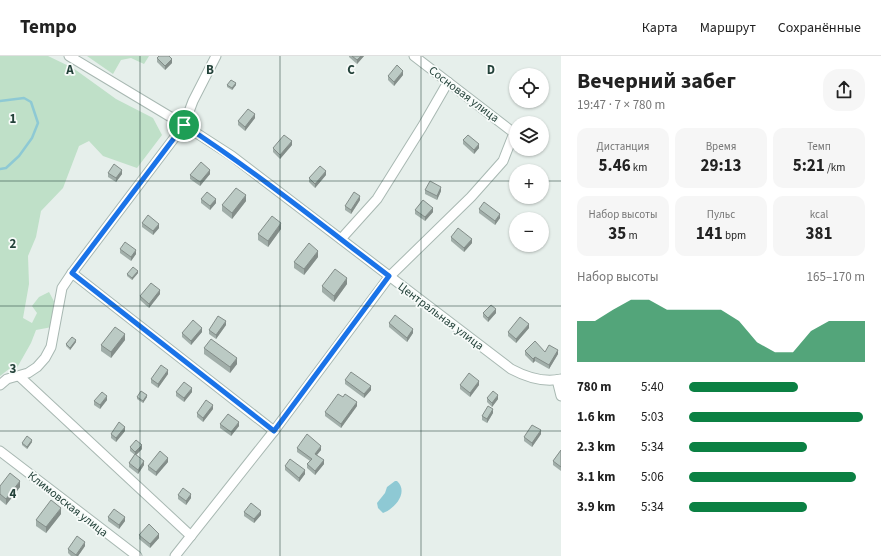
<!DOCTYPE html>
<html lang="ru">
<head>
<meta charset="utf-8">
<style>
	:root { --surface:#fff; --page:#f6f6f6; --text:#222; --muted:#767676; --line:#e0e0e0; --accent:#0b8043 }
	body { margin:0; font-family:"Source Sans 3",sans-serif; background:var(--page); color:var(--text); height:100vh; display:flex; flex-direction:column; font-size:15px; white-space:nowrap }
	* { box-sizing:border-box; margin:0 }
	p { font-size:13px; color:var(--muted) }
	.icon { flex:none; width:22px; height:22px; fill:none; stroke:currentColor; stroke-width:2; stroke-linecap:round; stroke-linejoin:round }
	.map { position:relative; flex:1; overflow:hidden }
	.sheet { display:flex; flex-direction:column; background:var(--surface); width:320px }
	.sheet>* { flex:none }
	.fabs { position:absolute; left:509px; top:12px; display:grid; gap:8px }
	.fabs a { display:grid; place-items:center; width:40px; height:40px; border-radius:50%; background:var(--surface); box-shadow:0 1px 3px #0004; font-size:20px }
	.pin { position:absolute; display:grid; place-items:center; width:34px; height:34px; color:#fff; margin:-17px; border:2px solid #fff; border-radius:50%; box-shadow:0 1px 4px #0007 }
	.round { display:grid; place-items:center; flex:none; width:42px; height:42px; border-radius:16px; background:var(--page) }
	.overview { display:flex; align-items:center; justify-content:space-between; height:68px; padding:0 16px }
	h1 { font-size:22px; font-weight:700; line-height:30px }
	.stats { display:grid; grid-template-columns:repeat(3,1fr); gap:6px; height:68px; padding:4px 16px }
	.stats div { display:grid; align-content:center; border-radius:10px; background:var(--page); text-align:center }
	.stats b { font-size:17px; font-weight:700 }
	.stats small { font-size:11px; font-weight:400 }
	.stats p { font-size:11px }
	.chart { height:112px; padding:8px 16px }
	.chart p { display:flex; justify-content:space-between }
	.chart svg { width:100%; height:72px; margin-top:4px; fill:var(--accent); opacity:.7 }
	ul { padding:0 16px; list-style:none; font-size:13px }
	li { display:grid; grid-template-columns:64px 48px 1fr; align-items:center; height:30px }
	li i { height:10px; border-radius:5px; background:var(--accent) }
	header { display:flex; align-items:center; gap:24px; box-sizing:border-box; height:56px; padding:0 20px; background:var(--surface); border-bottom:1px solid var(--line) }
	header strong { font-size:19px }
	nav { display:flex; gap:22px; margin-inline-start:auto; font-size:14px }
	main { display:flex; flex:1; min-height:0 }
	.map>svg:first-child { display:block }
	.green { fill:#bfe0c8 }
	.water { fill:#8ec9d4 }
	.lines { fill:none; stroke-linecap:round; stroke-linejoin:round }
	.stream { stroke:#8ec9d4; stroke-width:2.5 }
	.minor-casing { stroke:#a8b8b2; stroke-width:11 }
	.minor { stroke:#fff; stroke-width:9 }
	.wall { fill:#a1aea9 }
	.shaded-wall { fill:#838d89 }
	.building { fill:#bbcac4; stroke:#838d89 }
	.route-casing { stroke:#fff; stroke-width:8 }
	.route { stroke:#1a73e8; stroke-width:5 }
	.grid { fill:none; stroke:#24423a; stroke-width:1; stroke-opacity:0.55 }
	.labels { text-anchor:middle; stroke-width:3.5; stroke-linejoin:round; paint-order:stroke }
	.street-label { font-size:12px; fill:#24423a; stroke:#f7fbf9 }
	.grid-label { font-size:13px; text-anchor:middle; font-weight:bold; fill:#24423a; stroke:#f7fbf9; stroke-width:3.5; stroke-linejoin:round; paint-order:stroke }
</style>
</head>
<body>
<header>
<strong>Tempo</strong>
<nav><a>Карта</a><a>Маршрут</a><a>Сохранённые</a></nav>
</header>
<main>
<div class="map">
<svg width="561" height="500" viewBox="0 0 561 500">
	<rect width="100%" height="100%" fill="#e6efeb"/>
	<g class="green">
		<path d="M0 0H48L73 12 116 43 153 62 162 79 137 112 103 100 89 85 79 90 63 132 41 155 36 181 28 200 29 228 23 262 32 267 37 257 32 250 39 241 49 236 57 251 52 271 36 274 31 287 14 317 9 313 0 320Z"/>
		<path d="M87 0H149L144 8 131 2 121 4 113 18Z"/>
	</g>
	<path class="water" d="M395 425H397C409 436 395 453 383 457L378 452 377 447 385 437 387 431Z"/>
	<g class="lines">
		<path class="stream" d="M0 45 24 42 31 46 38 67 32 82 19 100 6 112 0 113"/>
		<g class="minor-casing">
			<g id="minor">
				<path d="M69 0 184 69 232 100 511 313C526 321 543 327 561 323"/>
				<path d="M341 183 377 143 422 71 448 26"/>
				<path d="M72 217 274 375"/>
				<path d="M19 320 191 480"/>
				<path d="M557 324 561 340"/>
				<path d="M0 329 7 323 28 317 37 311 45 302 51 291 62 232 72 217 184 69 193 45 216 0"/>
				<path d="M0 395 137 500"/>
				<path d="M175 500 274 375 389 221 471 141 503 105 514 77 414 0"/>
			</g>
		</g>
		<use href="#minor" class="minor"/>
	</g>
	<g class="wall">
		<path d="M349 0H364L357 8 349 1Z"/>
		<path d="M157 2 172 7 165 14 157 6Z"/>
		<path d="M403 19 394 30 388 24V20Z"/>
		<path d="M227 29H236L232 34 227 31Z"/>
		<path d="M255 62 245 75 238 69V65Z"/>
		<path d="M463 84 479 92 474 98 463 88Z"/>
		<path d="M292 89 280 103 273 96V92Z"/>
		<path d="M108 117 122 118 116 126 108 121Z"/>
		<path d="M210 118 200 130 190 123V119Z"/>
		<path d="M326 119 315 132 309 126V122Z"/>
		<path d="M425 134 441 135 437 144 425 138Z"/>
		<path d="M201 143 216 147 210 154 201 147Z"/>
		<path d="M360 144 351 158 345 154V150Z"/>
		<path d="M246 145 232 163 222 155V149Z"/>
		<path d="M479 153 500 162 495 169 479 157Z"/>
		<path d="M415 154 433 156 425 165 415 158Z"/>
		<path d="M142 167 159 172 153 179 142 171Z"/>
		<path d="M281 173 268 191 258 184V178Z"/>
		<path d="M451 181 472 187 464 196 451 185Z"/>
		<path d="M120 193 136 198 131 205 120 197Z"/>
		<path d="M318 201 304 219 294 212V206Z"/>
		<path d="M138 217 132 224 127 220V218Z"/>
		<path d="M347 228 334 246 322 236V230Z"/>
		<path d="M160 238 149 252 140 244V240Z"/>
		<path d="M483 257H496L488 266 483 261Z"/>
		<path d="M389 267 413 277 407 286 389 271Z"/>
		<path d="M226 269 216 283 209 278V274Z"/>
		<path d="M529 272 516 287 508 280V276Z"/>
		<path d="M202 276 191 289 182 281V277Z"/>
		<path d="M125 284 111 302 101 295V289Z"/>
		<path d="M76 286 70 294 66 290V288Z"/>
		<path d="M204 292 237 308 230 317 204 298Z"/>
		<path d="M525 295 545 296 558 298 549 313 535 305 533 307 525 299Z"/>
		<path d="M168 318 158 332 151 327V323Z"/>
		<path d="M345 324 371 334 364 342 345 328Z"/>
		<path d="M460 329H479L470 341 460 333Z"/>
		<path d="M176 336H192L184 346 176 340Z"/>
		<path d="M137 341H147L143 347 137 343Z"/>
		<path d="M487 342 498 343 492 351 487 346Z"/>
		<path d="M107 344 100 353 94 349V345Z"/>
		<path d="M357 350 341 372 325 360V356Z"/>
		<path d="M213 353 203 366 197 361V357Z"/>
		<path d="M493 357 487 367 482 364V360Z"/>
		<path d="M220 368 239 370 231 380 220 372Z"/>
		<path d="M125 375 116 386 111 382V378Z"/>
		<path d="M541 378 532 391 524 385V381Z"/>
		<path d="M32 386 27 393 22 389V387Z"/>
		<path d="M130 391 142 393 136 399 144 409 138 418 129 411V407L135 399 130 395Z"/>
		<path d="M297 392 321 394 317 399 324 408 315 419 307 412V408L310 405 297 396Z"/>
		<path d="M561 394V415L553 409V405Z"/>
		<path d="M168 406 156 420 148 414V410Z"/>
		<path d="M285 410 305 418 299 426 285 414Z"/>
		<path d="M0 430 20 431 6 449 0 444Z"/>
		<path d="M178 439 191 442 186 449 178 443Z"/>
		<path d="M244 456 261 459 254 467 244 460Z"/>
		<path d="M61 458 46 477 36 470V464Z"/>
		<path d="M108 461 125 465 119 473 108 465Z"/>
		<path d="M139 479 159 482 150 492 139 483Z"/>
		<path d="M85 490 78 500H71L68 497V493Z"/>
	</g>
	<g class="shaded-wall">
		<path d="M361 0H364L357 8V4Z"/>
		<path d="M172 3V7L165 14V10Z"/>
		<path d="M403 15V19L394 30V26Z"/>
		<path d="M236 27V29L232 34V32Z"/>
		<path d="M255 58V62L245 75V71Z"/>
		<path d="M292 85V89L280 103V99Z"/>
		<path d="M479 88V92L474 98V94Z"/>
		<path d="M122 114V118L116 126V122Z"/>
		<path d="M210 114V118L200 130V126Z"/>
		<path d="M326 115V119L315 132V128Z"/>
		<path d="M441 131V135L437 144V140Z"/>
		<path d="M246 139V145L232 163V157Z"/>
		<path d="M360 140V144L351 158V154Z"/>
		<path d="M216 143V147L210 154V150Z"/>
		<path d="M433 152V156L425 165V161Z"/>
		<path d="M500 158V162L495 169V165Z"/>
		<path d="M281 167V173L268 191V185Z"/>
		<path d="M159 168V172L153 179V175Z"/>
		<path d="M472 183V187L464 196V192Z"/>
		<path d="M136 194V198L131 205V201Z"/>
		<path d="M318 195V201L304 219V213Z"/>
		<path d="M138 215V217L132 224V222Z"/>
		<path d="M347 222V228L334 246V240Z"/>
		<path d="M160 234V238L149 252V248Z"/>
		<path d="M496 253V257L488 266V262Z"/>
		<path d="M226 265V269L216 283V279Z"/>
		<path d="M529 268V272L516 287V283Z"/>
		<path d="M202 272V276L191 289V285Z"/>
		<path d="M413 273V277L407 286V282Z"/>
		<path d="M125 278V284L111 302V296Z"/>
		<path d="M76 284V286L70 294V292Z"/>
		<path d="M558 294V298L549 313V309Z"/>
		<path d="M535 301V305L533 307V303Z"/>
		<path d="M237 302V308L230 317V311Z"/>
		<path d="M168 314V318L158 332V328Z"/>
		<path d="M479 325V329L470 341V337Z"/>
		<path d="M371 330V334L364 342V338Z"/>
		<path d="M192 332V336L184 346V342Z"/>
		<path d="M147 339V341L143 347V345Z"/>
		<path d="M498 339V343L492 351V347Z"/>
		<path d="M107 340V344L100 353V349Z"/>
		<path d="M357 346V350L341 372V368Z"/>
		<path d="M213 349V353L203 366V362Z"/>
		<path d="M493 353V357L487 367V363Z"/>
		<path d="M239 366V370L231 380V376Z"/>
		<path d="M125 371V375L116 386V382Z"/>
		<path d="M541 374V378L532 391V387Z"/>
		<path d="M32 384V386L27 393V391Z"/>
		<path d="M142 389V393L135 400V396Z"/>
		<path d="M321 390V394L315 401V398Z"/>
		<path d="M168 402V406L156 420V416Z"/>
		<path d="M324 404V408L315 419V415Z"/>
		<path d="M144 405V409L138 418V414Z"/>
		<path d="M305 414V418L299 426V422Z"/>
		<path d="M20 425V431L6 449V443Z"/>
		<path d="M191 438V442L186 449V445Z"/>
		<path d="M61 452V458L46 477V471Z"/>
		<path d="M261 455V459L254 467V463Z"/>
		<path d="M125 461V465L119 473V469Z"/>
		<path d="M159 478V482L150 492V488Z"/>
		<path d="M85 486V490L78 500H76Z"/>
	</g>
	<g class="building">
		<path d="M159 0H169L172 3 165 10 157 2Z"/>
		<path d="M352 0H361L357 4Z"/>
		<path d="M397 9 403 15 394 26 388 20Z"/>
		<path d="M231 24 236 27 232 32 227 29Z"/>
		<path d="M248 53 255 58 245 71 238 65Z"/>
		<path d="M284 79 292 85 280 99 273 92Z"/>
		<path d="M468 79 479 88 474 94 463 84Z"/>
		<path d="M201 106 210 114 200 126 190 119Z"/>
		<path d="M114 108 122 114 116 122 108 117Z"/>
		<path d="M320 110 326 115 315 128 309 122Z"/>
		<path d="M430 125 441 131 437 140 425 134Z"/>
		<path d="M236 132 246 139 232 157 222 149Z"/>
		<path d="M207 136 216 143 210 150 201 143Z"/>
		<path d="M354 136 360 140 351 154 345 150Z"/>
		<path d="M423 144 433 152 425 161 415 154Z"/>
		<path d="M484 146 500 158 495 165 479 153Z"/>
		<path d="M148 159 159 168 153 175 142 167Z"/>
		<path d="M272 160 281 167 268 185 258 178Z"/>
		<path d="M458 172 472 183 464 192 451 181Z"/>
		<path d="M125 186 136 194 131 201 120 193Z"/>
		<path d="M309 187 318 195 304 213 294 206Z"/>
		<path d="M133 211 138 215 132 222 127 218Z"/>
		<path d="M335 213 347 222 334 240 322 230Z"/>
		<path d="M151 227 160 234 149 248 140 240Z"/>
		<path d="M491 249 496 253 488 262 483 257Z"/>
		<path d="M395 259 413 273 407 282 389 267Z"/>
		<path d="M218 260 226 265 216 279 209 274Z"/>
		<path d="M520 261 529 268 516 283 508 276Z"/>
		<path d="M193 264 202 272 191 285 182 277Z"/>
		<path d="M115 271 125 278 111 296 101 289Z"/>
		<path d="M72 281 76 284 70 292 66 288Z"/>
		<path d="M211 283 237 302 230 311 204 292Z"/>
		<path d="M535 285 545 296 549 289 558 294 549 309 535 301 533 303 525 295Z"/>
		<path d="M161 309 168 314 158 328 151 323Z"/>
		<path d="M351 316 371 330 364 338 345 324Z"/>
		<path d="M469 317 479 325 470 337 460 329Z"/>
		<path d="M184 326 192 332 184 342 176 336Z"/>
		<path d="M141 335 147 339 143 345 137 341Z"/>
		<path d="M493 335 498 339 492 347 487 342Z"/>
		<path d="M102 336 107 340 100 349 94 345Z"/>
		<path d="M338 338 343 341 345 338 357 346 341 368 325 356Z"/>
		<path d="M206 344 213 349 203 362 197 357Z"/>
		<path d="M488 350 493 353 487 363 482 360Z"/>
		<path d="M228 358 239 366 231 376 220 368Z"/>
		<path d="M119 366 125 371 116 382 111 378Z"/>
		<path d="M532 369 541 374 532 387 524 381Z"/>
		<path d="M307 378 321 390 315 398 324 404 315 415 307 408 312 403 297 392Z"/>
		<path d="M27 380 32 384 27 391 22 387Z"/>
		<path d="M136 384 142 389 135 396 130 391Z"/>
		<path d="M561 394V411L553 405Z"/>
		<path d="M160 395 168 402 156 416 148 410Z"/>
		<path d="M135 398 144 405 138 414 129 407Z"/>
		<path d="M290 403 305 414 299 422 285 410Z"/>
		<path d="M10 417 20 425 6 443 0 438V430Z"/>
		<path d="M183 432 191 438 186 445 178 439Z"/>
		<path d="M51 444 61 452 46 471 36 464Z"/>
		<path d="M251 447 261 455 254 463 244 456Z"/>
		<path d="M114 453 125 461 119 469 108 461Z"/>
		<path d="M149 468 159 478 150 488 139 479Z"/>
		<path d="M77 480 85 486 76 499 68 493Z"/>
	</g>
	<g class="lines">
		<g class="route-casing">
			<path id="route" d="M184 69C256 116 322 169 389 220L274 375 72 217Z"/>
		</g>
		<use href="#route" class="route"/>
	</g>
	<path class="grid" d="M140 0V500M280 0V500M421 0V500M0 125H516M542 125H561M0 250H561M0 375H561"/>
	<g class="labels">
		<g class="street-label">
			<text transform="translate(464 38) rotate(37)" y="4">Сосновая улица</text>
			<text transform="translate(441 260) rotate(37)" y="4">Центральная улица</text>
			<text transform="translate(68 448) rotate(38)" y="4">Климовская улица</text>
		</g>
	</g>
	<g class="grid-label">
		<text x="70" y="18">A</text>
		<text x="210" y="18">B</text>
		<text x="351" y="18">C</text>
		<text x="491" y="18">D</text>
		<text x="13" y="67">1</text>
		<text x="13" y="192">2</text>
		<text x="13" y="317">3</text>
		<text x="13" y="442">4</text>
	</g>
</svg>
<div class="fabs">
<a><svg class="icon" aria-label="locate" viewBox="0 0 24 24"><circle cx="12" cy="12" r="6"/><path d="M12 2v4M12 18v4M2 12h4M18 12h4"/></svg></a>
<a><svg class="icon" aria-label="layers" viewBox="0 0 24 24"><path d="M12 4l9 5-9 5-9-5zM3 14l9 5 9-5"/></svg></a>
<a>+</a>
<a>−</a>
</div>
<div class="pin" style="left:184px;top:69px;background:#1e9e55"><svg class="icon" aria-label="arrive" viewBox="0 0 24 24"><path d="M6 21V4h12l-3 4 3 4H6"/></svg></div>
</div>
<section class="sheet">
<div class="overview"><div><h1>Вечерний забег</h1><p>19:47 · 7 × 780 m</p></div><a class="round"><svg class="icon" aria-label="share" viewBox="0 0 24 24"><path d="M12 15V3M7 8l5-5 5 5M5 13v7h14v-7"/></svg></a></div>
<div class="stats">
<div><p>Дистанция</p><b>5.46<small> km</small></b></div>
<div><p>Время</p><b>29:13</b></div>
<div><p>Темп</p><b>5:21<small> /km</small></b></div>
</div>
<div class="stats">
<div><p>Набор высоты</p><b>35<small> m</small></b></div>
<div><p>Пульс</p><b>141<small> bpm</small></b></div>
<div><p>kcal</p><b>381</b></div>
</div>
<div class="chart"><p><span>Набор высоты</span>165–170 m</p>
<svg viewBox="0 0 160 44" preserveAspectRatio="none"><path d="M0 44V19L10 19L20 12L30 6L40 6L50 12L60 12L70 12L80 12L90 19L100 32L110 38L120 38L130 25L140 19L150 19L160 19V44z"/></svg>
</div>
<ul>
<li><b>780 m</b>5:40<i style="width:62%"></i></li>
<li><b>1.6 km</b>5:03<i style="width:99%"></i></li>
<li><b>2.3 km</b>5:34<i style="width:67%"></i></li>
<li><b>3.1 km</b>5:06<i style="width:95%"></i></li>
<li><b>3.9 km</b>5:34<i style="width:67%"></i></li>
</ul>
</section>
</main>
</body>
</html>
